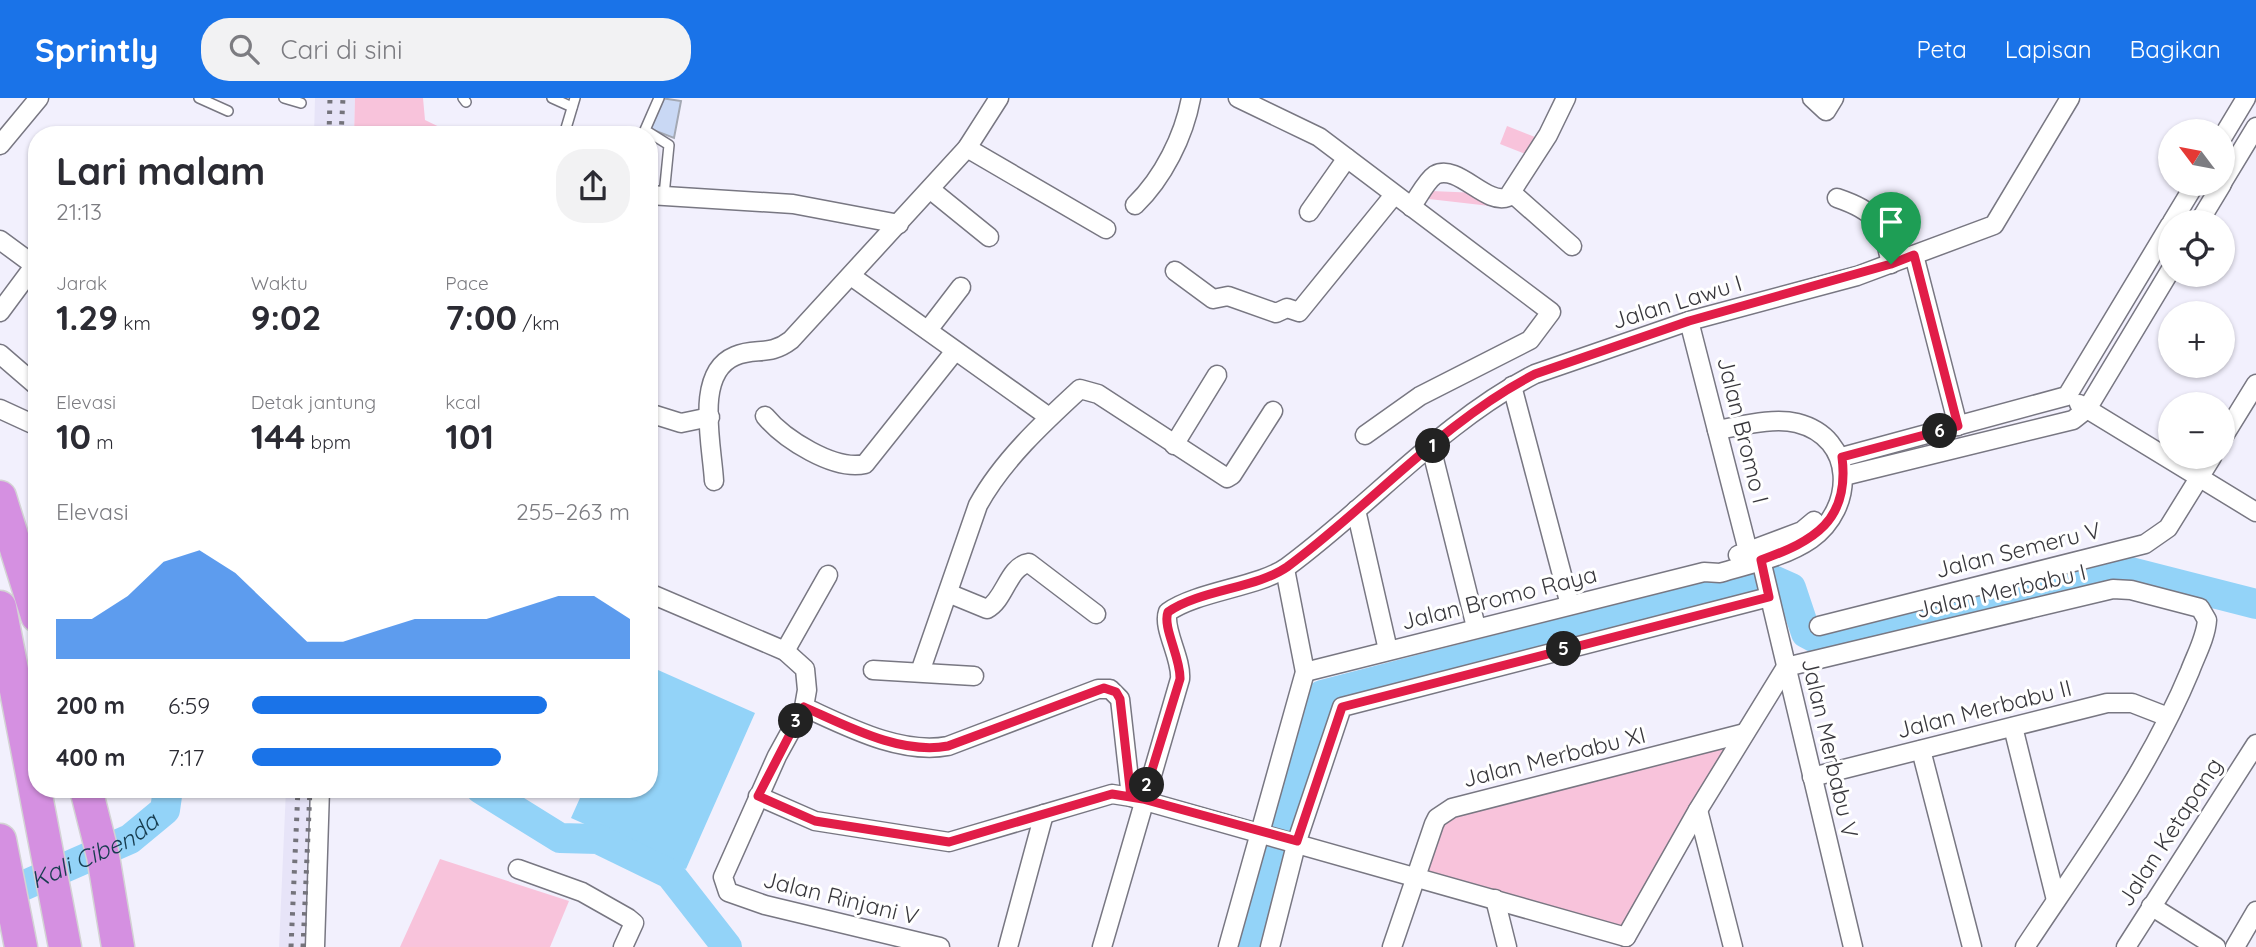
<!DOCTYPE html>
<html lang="id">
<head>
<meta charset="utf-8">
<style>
	:root { --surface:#fff; --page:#f2f2f3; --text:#2b2b33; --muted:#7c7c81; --accent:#1a73e8 }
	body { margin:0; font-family:Quicksand,sans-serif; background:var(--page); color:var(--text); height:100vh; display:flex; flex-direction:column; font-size:26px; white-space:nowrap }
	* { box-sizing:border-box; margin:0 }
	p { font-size:23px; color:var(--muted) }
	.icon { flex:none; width:38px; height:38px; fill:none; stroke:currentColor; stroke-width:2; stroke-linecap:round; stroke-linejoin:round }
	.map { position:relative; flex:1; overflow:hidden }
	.sheet { position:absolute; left:28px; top:28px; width:630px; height:672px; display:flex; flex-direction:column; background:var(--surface); border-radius:28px; box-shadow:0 2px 5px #0004 }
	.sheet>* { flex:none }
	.needle { width:46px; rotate:302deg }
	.buttons { position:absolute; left:2158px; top:21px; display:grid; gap:14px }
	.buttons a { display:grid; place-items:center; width:77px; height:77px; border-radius:50%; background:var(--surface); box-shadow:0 2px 5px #0004; font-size:35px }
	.pin { position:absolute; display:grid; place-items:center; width:60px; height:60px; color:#fff; margin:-72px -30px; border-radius:50% 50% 50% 0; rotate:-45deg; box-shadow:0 0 7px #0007 }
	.pin .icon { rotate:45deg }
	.km { position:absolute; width:35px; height:35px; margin:-18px; border-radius:50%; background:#222; color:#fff; font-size:19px; line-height:35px; text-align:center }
	.round { display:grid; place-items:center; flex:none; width:74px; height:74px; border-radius:28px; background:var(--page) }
	.head { display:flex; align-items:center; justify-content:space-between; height:119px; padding:0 28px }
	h1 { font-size:38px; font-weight:800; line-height:52px }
	.figures { display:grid; grid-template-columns:repeat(3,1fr); gap:10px; height:119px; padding:7px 28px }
	.figures div { display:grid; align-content:center }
	.figures b { font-size:35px; font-weight:800 }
	.figures small { font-size:19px; font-weight:400 }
	.figures p { font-size:19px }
	.chart { height:196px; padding:14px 28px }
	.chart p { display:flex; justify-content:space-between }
	.chart svg { width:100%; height:126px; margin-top:7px; fill:var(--accent); opacity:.7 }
	ul { padding:0 28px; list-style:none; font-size:23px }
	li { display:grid; grid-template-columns:112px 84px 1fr; align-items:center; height:52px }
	li i { height:18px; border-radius:9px; background:var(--accent) }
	header { display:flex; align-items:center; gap:42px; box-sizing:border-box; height:98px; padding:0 35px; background:var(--accent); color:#fff }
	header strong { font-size:33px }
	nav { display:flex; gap:38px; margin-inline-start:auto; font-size:24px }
	.search { width:490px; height:63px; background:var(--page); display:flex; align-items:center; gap:18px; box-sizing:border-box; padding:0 24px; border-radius:28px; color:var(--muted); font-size:26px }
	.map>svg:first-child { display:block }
	.built { fill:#e7e4f8 }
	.green { fill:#f8c3db }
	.water { fill:#93d3f8 }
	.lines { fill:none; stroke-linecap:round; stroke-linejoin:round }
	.river { stroke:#93d3f8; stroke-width:30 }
	.building { fill:#c9d8f4; stroke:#a3a8b3; stroke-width:2 }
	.service-casing { stroke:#787782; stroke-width:12 }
	.minor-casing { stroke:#787782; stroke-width:21 }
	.motorway-casing { stroke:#d3d3d4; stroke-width:35 }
	.service { stroke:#fff; stroke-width:9 }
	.minor { stroke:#fff; stroke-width:18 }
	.motorway { stroke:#d590e1; stroke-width:32 }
	.rail { stroke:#74737b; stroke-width:5; stroke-dasharray:3.5 7; stroke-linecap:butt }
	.route-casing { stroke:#fff; stroke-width:14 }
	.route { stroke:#e11d48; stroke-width:9 }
	.labels { text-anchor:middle; stroke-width:6; stroke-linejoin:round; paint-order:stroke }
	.street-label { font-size:23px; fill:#39383d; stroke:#fff }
	.water-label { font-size:24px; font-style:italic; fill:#173c4f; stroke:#fff }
</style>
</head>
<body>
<header>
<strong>Sprintly</strong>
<div class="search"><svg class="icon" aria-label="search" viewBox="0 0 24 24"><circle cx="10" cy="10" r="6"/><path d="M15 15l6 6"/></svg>Cari di sini</div>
<nav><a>Peta</a><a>Lapisan</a><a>Bagikan</a></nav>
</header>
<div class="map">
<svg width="2256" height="849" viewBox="0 0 2256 849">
	<rect width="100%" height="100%" fill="#f2f0fd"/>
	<g class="built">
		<path d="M315 0H355L354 37H314Z"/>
		<path d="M286 691H324L316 849H279Z"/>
	</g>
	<g class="green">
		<path d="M355 0H423L425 22 456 37H354Z"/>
		<path d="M1507 28 1535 39 1528 57 1500 46Z"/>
		<path d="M1431 93 1479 95 1490 108 1429 101Z"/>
		<path d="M1728 645 1624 831 1425 774 1445 721Z"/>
		<path d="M440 761 569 803 550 849H400Z"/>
	</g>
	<path class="water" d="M649 568 755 615 686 771 571 720 584 691H649Z"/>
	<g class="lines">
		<g class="river">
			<path d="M481 691 560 740 598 741 670 776 727 849"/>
			<path id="s1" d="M0 798 130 741 165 712 168 691"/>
			<path d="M1252 849 1322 597 1771 481 1791 490 1806 535 1821 543 2119 471 2256 506"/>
		</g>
	</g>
	<path class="building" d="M661 0 681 3 674 40 648 30Z"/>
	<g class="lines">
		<g class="service-casing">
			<g id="service">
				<path d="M199 0 228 13"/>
				<path d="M284 0 301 5"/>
				<path d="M463 0 466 4"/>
				<path d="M552 0 572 9"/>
				<path d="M659 0 645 32 669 47 664 97"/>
				<path d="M564 37 575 0"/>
			</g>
		</g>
		<g class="minor-casing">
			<g id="minor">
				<path d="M1238 0 1319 39 1551 214 1530 242 1420 298 1365 337"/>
				<path d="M1812 0 1826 13 1834 0"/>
				<path d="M2222 40 2246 0"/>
				<path d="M0 47 39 0"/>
				<path d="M967 50 1106 131"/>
				<path d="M2222 85 2256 29"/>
				<path d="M931 92 989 139"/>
				<path d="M1512 95 1572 148"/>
				<path d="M649 97 793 106 899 126"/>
				<path d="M1837 100C1878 114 1882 125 1891 166"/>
				<path d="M1135 107C1163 80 1184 38 1191 0"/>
				<path d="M1411 109C1418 100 1426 83 1435 77 1458 65 1486 108 1508 99L1548 37 1566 0"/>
				<path d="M1309 114 1347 60"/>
				<path d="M2172 124 2195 86"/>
				<path d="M2199 124 2222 86"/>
				<path d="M0 142 34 167"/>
				<path d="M1914 157 1958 328"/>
				<path d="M1175 173 1213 201 1228 198 1276 215 1287 210 1299 214 1394 97"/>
				<path d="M851 178 1049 319"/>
				<path d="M0 214 37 164"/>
				<path d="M1689 223 1748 453"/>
				<path d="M928 232 961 189"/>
				<path d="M0 256 37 288"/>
				<path d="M1512 288 1570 507"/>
				<path d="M2079 306 2256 414"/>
				<path d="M0 311 37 328"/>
				<path d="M649 315 681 325 710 319"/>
				<path d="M765 318C784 341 834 373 865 366L955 253"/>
				<path d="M2222 341 2256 286"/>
				<path d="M1174 347 1217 277"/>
				<path d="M1431 349 1476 529"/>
				<path d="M1842 359 2067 298 2170 127"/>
				<path d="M1844 378 2073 322 2087 311 2170 173"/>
				<path d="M714 383C712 346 694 275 735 258 756 249 769 259 791 242L967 50 999 0"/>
				<path d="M1356 412 1388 552"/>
				<path d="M1738 457 1802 433 1814 423"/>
				<path d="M1761 462 1853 849"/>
				<path d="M649 495 785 553 805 571 807 592 804 609 777 658 723 779 728 794 765 807 940 849"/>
				<path d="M948 495 987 511C1005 502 1008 468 1029 465L1096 516"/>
				<path d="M1819 528 2145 446 2168 430 2212 359"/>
				<path d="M785 553 828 477"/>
				<path d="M873 572 974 578"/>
				<path d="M920 574 978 407C1002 363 1043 325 1080 291L1098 296 1227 380 1232 377 1273 313"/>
				<path d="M1305 574 1704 474 1720 475C1749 466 1785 459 1811 441 1855 410 1856 340 1797 325 1773 319 1741 328 1717 332"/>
				<path d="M804 609C846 628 900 657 948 648L1098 591H1110L1120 601 1131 699"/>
				<path d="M2013 629 2056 802"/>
				<path d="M1921 652 1972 849"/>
				<path d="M1812 679 2107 605H2132L2168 619"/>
				<path d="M758 698 815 723 949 744 1112 696 1131 699 1626 839"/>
				<path d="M1698 712 1733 849"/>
				<path d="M518 771 582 794 628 820 634 825 623 849"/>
				<path d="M1495 801 1507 849"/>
				<path d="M2151 808 2216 849"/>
				<path d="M1626 839 1698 712 1786 569 2113 491 2131 492 2200 510 2207 522C2206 539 2196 557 2190 573 2149 672 2084 760 2025 849"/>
				<path d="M315 849 320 691"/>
				<path d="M1008 849 1044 716"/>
				<path d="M1102 849 1180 581C1182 560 1162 530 1168 514 1198 493 1259 489 1287 469 1370 408 1443 323 1535 276L1689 223 1857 178 1994 127 2070 0"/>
				<path d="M1228 849 1305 574 1285 471"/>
				<path d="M1270 849 1297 743 1342 609 1769 499"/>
				<path d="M1392 849 1434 726 1437 720 1452 710 1745 635"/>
				<path d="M2126 849 2256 646"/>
				<path d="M2235 849 2256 813"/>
			</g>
		</g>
		<g class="motorway-casing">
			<g id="motorway">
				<path d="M0 399 37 518"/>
				<path d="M0 509 65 849"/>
				<path d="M86 691 103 758 118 849"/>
				<path d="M0 742 21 849"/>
			</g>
		</g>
		<use href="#service" class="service"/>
		<use href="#minor" class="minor"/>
		<use href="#motorway" class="motorway"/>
		<g class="rail">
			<path d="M329 37 330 0"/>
			<path d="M341 37 343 0"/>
			<path d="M291 849 298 691"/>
			<path d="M303 849 310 691"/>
		</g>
	</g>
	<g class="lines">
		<g class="route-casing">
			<path id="route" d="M1891 166 1689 223 1535 276C1443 323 1370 408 1287 469 1257 490 1199 492 1168 514 1162 529 1181 560 1180 581L1143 701 1112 696 949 744 815 723 758 698 804 609C847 628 900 657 948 648L1104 590 1116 594 1120 601 1131 699 1143 701 1297 743 1342 609 1769 499 1761 462C1814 443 1850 423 1842 359L1958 328 1914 157 1891 166"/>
		</g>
		<use href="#route" class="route"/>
	</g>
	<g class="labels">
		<g class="street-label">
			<text transform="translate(1677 204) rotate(-17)" y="8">Jalan Lawu I</text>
			<text transform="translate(1743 332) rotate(76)" y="8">Jalan Bromo I</text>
			<text transform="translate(2018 452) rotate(-14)" y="8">Jalan Semeru V</text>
			<text transform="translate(2001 493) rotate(-13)" y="8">Jalan Merbabu I</text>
			<text transform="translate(1499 500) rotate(-14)" y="8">Jalan Bromo Raya</text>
			<text transform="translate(1984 611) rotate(-14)" y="8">Jalan Merbabu II</text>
			<text transform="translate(1830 650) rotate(77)" y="8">Jalan Merbabu V</text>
			<text transform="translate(1554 659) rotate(-14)" y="8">Jalan Merbabu XI</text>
			<text transform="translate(2170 734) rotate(-57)" y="8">Jalan Ketapang</text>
			<text transform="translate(841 800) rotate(14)" y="8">Jalan Rinjani V</text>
		</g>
		<g class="water-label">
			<text dy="8" stroke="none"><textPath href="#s1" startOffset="105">Kali Cibenda</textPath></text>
		</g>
	</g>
</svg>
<div class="buttons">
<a><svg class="needle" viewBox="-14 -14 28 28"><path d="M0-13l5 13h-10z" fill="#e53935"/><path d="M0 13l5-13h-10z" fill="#7c7c81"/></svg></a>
<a><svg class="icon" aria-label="locate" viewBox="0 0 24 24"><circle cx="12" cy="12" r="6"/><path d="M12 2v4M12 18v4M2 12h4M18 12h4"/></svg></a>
<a>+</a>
<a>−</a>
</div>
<div class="pin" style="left:1891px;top:166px;background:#1e9e55"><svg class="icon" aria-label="arrive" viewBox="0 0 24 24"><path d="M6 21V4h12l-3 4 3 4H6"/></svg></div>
<b class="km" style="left:1433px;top:348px">1</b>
<b class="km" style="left:1147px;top:687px">2</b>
<b class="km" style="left:796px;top:623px">3</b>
<b class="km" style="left:1564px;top:551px">5</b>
<b class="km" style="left:1940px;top:333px">6</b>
<section class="sheet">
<div class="head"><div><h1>Lari malam</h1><p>21:13</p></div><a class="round"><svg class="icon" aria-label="share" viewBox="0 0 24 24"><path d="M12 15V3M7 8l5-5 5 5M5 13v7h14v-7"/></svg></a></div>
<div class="figures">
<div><p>Jarak</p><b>1.29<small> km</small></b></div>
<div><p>Waktu</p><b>9:02</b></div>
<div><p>Pace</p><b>7:00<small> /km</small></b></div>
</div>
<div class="figures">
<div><p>Elevasi</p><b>10<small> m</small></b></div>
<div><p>Detak jantung</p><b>144<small> bpm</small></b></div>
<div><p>kcal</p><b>101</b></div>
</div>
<div class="chart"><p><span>Elevasi</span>255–263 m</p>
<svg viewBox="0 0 160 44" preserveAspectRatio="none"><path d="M0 44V30L10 30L20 22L30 10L40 6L50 14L60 26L70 38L80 38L90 34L100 30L110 30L120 30L130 26L140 22L150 22L160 30V44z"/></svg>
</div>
<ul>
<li><b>200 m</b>6:59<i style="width:78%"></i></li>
<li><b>400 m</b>7:17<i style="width:66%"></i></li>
</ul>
</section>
</div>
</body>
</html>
